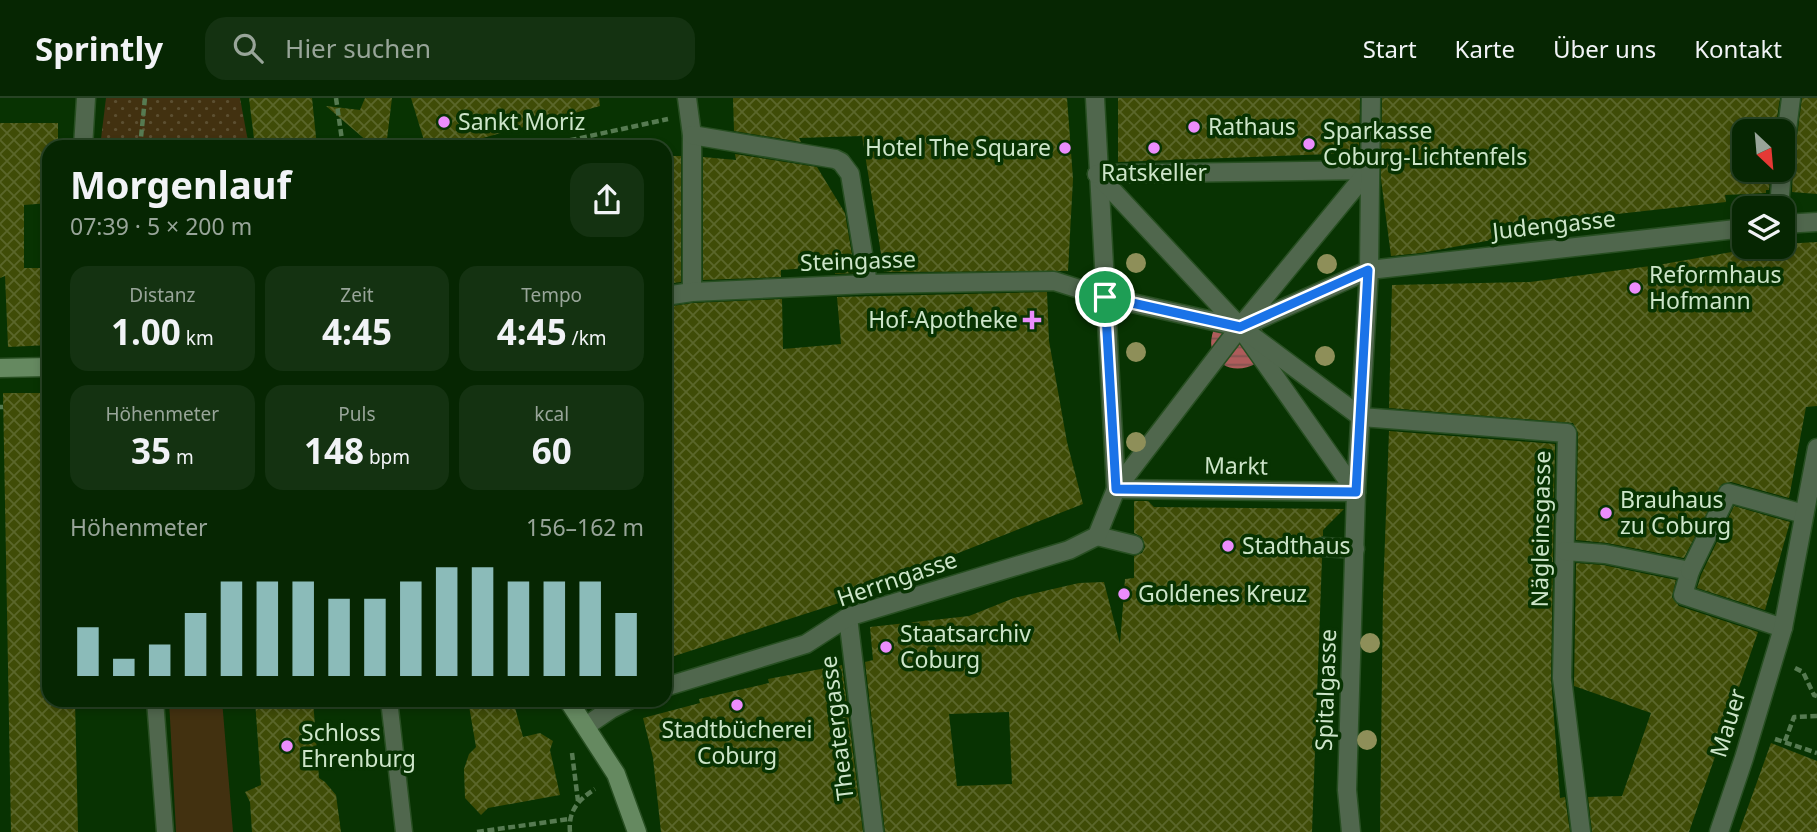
<!DOCTYPE html>
<html lang="de">
<head>
<meta charset="utf-8">
<style>
	:root { --surface:#062602; --page:#143211; --text:#f1f3f6; --muted:#98a599; --line:#274324; --accent:#8bbbb9 }
	body { margin:0; font-family:"Noto Sans",sans-serif; background:var(--page); color:var(--text); height:100vh; display:flex; flex-direction:column; font-size:26px; white-space:nowrap }
	* { box-sizing:border-box; margin:0 }
	p { font-size:23px; color:var(--muted) }
	.icon { flex:none; width:38px; height:38px; fill:none; stroke:currentColor; stroke-width:2; stroke-linecap:round; stroke-linejoin:round }
	.map { position:relative; flex:1; overflow:hidden }
	.panel { position:absolute; left:42px; top:42px; width:630px; height:567px; display:flex; flex-direction:column; background:var(--surface); border-radius:21px; box-shadow:0 4px 10px #0003,0 0 0 2px var(--line) }
	.panel>* { flex:none }
	.needle { width:46px; rotate:154deg }
	.controls { position:absolute; left:1732px; top:21px; display:grid; gap:14px }
	.controls a { display:grid; place-items:center; width:63px; height:63px; border-radius:14px; background:var(--surface); box-shadow:0 4px 10px #0003,0 0 0 2px var(--line); font-size:35px }
	.pin { position:absolute; display:grid; place-items:center; width:60px; height:60px; color:#fff; margin:-30px; border:4px solid #fff; border-radius:50%; box-shadow:0 2px 7px #0007 }
	.round { display:grid; place-items:center; flex:none; width:74px; height:74px; border-radius:21px; background:var(--page) }
	.head { display:flex; align-items:center; justify-content:space-between; height:119px; padding:0 28px }
	h1 { font-size:38px; font-weight:700; line-height:52px }
	.figures { display:grid; grid-template-columns:repeat(3,1fr); gap:10px; height:119px; padding:7px 28px }
	.figures div { display:grid; align-content:center; border-radius:18px; background:var(--page); text-align:center }
	.figures b { font-size:35px; font-weight:700 }
	.figures small { font-size:19px; font-weight:400 }
	.figures p { font-size:19px }
	.chart { height:196px; padding:14px 28px }
	.chart p { display:flex; justify-content:space-between }
	.chart svg { width:100%; height:126px; margin-top:7px; stroke:var(--accent); stroke-width:6 }
	header { display:flex; align-items:center; gap:42px; box-sizing:border-box; height:98px; padding:0 35px; background:var(--surface); border-bottom:2px solid var(--line) }
	header strong { font-size:33px }
	nav { display:flex; gap:38px; margin-inline-start:auto; font-size:24px }
	.search { width:490px; height:63px; background:var(--page); display:flex; align-items:center; gap:18px; box-sizing:border-box; padding:0 24px; border-radius:21px; color:var(--muted); font-size:26px }
	.map>svg:first-child { display:block }
	.grass { fill:#423110 }
	.park { fill:url(#park-dots) }
	.water { fill:url(#water-rules) }
	.building { fill:url(#building-cross-hatch); fill-rule:evenodd }
	.lines { fill:none; stroke-linecap:round; stroke-linejoin:round }
	.lane-casing { stroke:#284f22; stroke-width:19 }
	.street-casing { stroke:#284f22; stroke-width:21 }
	.secondary-casing { stroke:#284f22; stroke-width:21 }
	.path { stroke:#567a51; stroke-width:4.5; stroke-dasharray:7 3.5; stroke-linecap:butt }
	.lane { stroke:#50674d; stroke-width:16 }
	.street { stroke:#50674d; stroke-width:18 }
	.secondary { stroke:#658960; stroke-width:18 }
	.tree { fill:#8e8f59 }
	.route-casing { stroke:#fff; stroke-width:14 }
	.route { stroke:#1a73e8; stroke-width:9 }
	.poi-dot { fill:#eb8dfc; stroke:#083302; stroke-width:2.5 }
	.labels { text-anchor:middle; stroke-width:7; stroke-linejoin:round; paint-order:stroke }
	.poi-label { font-size:23px; fill:#cde5c9; stroke:#083302; text-anchor:start }
	.street-label { font-size:23px; fill:#cde5c9; stroke:#083302 }
</style>
</head>
<body>
<header>
<strong>Sprintly</strong>
<div class="search"><svg class="icon" aria-label="search" viewBox="0 0 24 24"><circle cx="10" cy="10" r="6"/><path d="M15 15l6 6"/></svg>Hier suchen</div>
<nav><a>Start</a><a>Karte</a><a>Über uns</a><a>Kontakt</a></nav>
</header>
<div class="map">
<svg width="1817" height="734" viewBox="0 0 1817 734">
	<defs>
		<pattern id="park-dots" width="8" height="8" patternUnits="userSpaceOnUse" patternTransform="scale(1.75)"><rect width="8" height="8" fill="#423110"/><path d="M2 2h.1M6 6h.1" fill="none" stroke="#5c4f31" stroke-width="1.8" stroke-linecap="round"/></pattern>
		<pattern id="water-rules" width="6" height="5" patternUnits="userSpaceOnUse" patternTransform="scale(1.75)"><rect width="6" height="5" fill="#ae5c5b"/><path d="M0 2.5h6" fill="none" stroke="#81534f"/></pattern>
		<pattern id="building-cross-hatch" width="8" height="8" patternUnits="userSpaceOnUse" patternTransform="scale(1.75)"><rect width="8" height="8" fill="#3f4c07"/><path d="M0 0l8 8M0 8l8-8" fill="none" stroke="#5a662a"/></pattern>
	</defs>
	<rect width="100%" height="100%" fill="#083302"/>
	<path class="grass" d="M169 602H222L233 734H176Z"/>
	<path class="park" d="M106 0H240L249 49H100Z"/>
	<path class="water" d="M1218 224 1259 225 1266 241 1257 265C1225 283 1198 254 1218 224Z"/>
	<g class="building">
		<path d="M249 0H312L317 49H255Z"/>
		<path d="M365 0H392L386 49H374L326 8 360 12Z"/>
		<path d="M411 0H599L600 8 450 49H426Z"/>
		<path d="M733 0H1067L1073 81 1068 173 884 174 862 38 799 40 801 44 734 33Z"/>
		<path d="M1118 0H1360L1359 55 1118 64Z"/>
		<path d="M1382 0H1780L1775 33H1745V72H1771L1769 92H1766V95L1725 97 1726 104 1590 119 1591 124 1421 155 1391 158 1381 81Z"/>
		<path d="M1802 0H1817V96L1792 94 1793 69Z"/>
		<path d="M0 25H58V49H49V105L24 107V170H49V247L8 249 5 178 0 180Z"/>
		<path d="M735 56 817 69 845 115 855 175 835 176V168L781 172V179L703 182V59L736 62Z"/>
		<path d="M665 58H681V184L665 186Z"/>
		<path d="M1817 144V308L1806 309 1789 400 1731 384 1722 386 1684 460 1607 445 1576 442 1578 335 1573 325 1389 310 1392 187 1530 184 1658 167 1760 149H1783V146Z"/>
		<path d="M1047 194 1049 243 1067 344 1083 406 895 480 836 506 665 561V209L693 205 782 201 783 251 841 246 837 199Z"/>
		<path d="M3 295H49V602H75L78 734H11Z"/>
		<path d="M1389 333 1555 346 1551 580 1560 700 1565 699 1570 734H1380L1383 496Z"/>
		<path d="M1134 403H1148L1154 409 1344 411 1323 432V438L1314 442 1312 448 1313 455 1322 460 1312 734H885L865 564 873 562 870 529 969 518 1014 500 1079 485 1104 484 1120 546 1125 481 1134 480V458L1142 455 1145 449 1142 439 1134 435ZM1009 614 1012 686 957 688 949 616Z"/>
		<path d="M1734 408 1790 424 1765 512 1697 490 1701 477Z"/>
		<path d="M1576 465 1603 467 1676 482 1672 499 1679 508 1758 534 1689 734H1592L1588 699 1622 698 1651 615 1574 588Z"/>
		<path d="M842 567 863 734H661L653 660 643 620 700 605 699 601 769 585 768 581Z"/>
		<path d="M255 602H313L319 680 325 684 336 697 341 734H252L250 704 245 694 261 687Z"/>
		<path d="M468 602H513L523 639 540 635 553 643 550 652 560 697 488 710 481 717 465 700 464 671 469 656 476 649Z"/>
		<path d="M1771 645 1817 663V734H1739Z"/>
	</g>
	<g class="lines">
		<g class="lane-casing">
			<g id="lane">
				<path d="M155 602 165 734"/>
				<path d="M389 602 404 734"/>
			</g>
		</g>
		<g class="street-casing">
			<g id="street">
				<path d="M687 0 692 37V194"/>
				<path d="M1095 0 1116 391"/>
				<path d="M692 37 835 61 841 64 850 76 868 186"/>
				<path d="M83 49 86 0"/>
				<path d="M1783 63 1791 0"/>
				<path d="M1097 76 1240 229 1356 394"/>
				<path d="M1097 76 1369 72"/>
				<path d="M1779 110 1782 72"/>
				<path d="M1783 126 1817 124"/>
				<path d="M665 198 692 194 868 186 1054 183 1105 199 1240 229 1361 319 1567 335 1562 580 1581 734"/>
				<path d="M1244 228 1369 172 1745 130"/>
				<path d="M1116 391 1356 394"/>
				<path d="M1097 438 1134 447"/>
				<path d="M1323 449 1355 451"/>
				<path d="M1565 453 1605 456 1690 473 1683 497 1783 530"/>
				<path d="M1690 473 1728 395 1804 416"/>
				<path d="M848 519 874 734"/>
				<path d="M665 589 806 546 848 519 1069 452 1097 438 1116 391 1240 229 1369 72"/>
				<path d="M586 628 611 611 629 602"/>
				<path d="M1351 734 1347 692 1356 394 1369 172 1371 0"/>
				<path d="M1719 734 1744 660 1783 530 1817 350"/>
			</g>
		</g>
		<g class="secondary-casing">
			<g id="secondary">
				<path d="M0 270 49 269"/>
				<path d="M568 602 616 676 637 734"/>
			</g>
		</g>
		<g class="path">
			<path d="M336 0 343 49"/>
			<path d="M140 49 145 0"/>
			<path d="M539 49 668 21"/>
			<path d="M0 309H3"/>
			<path d="M1795 570 1803 574 1814 597 1817 598"/>
			<path d="M1775 641 1817 655"/>
			<path d="M1785 643 1794 619 1817 618"/>
			<path d="M572 655 578 703"/>
			<path d="M477 734 569 721"/>
			<path d="M570 734C568 713 578 702 595 691"/>
		</g>
		<use href="#lane" class="lane"/>
		<use href="#street" class="street"/>
		<use href="#secondary" class="secondary"/>
	</g>
	<g class="tree">
		<circle cx="1136" cy="165" r="10"/>
		<circle cx="1327" cy="166" r="10"/>
		<circle cx="1136" cy="254" r="10"/>
		<circle cx="1325" cy="258" r="10"/>
		<circle cx="1136" cy="344" r="10"/>
		<circle cx="1370" cy="545" r="10"/>
		<circle cx="1367" cy="642" r="10"/>
	</g>
	<g class="lines">
		<g class="route-casing">
			<path id="route" d="M1368 172 1356 394 1116 391 1105 199 1240 229Z"/>
		</g>
		<use href="#route" class="route"/>
	</g>
	<g class="poi-dot">
		<circle cx="444" cy="24" r="7"/>
		<circle cx="1194" cy="29" r="7"/>
		<circle cx="1309" cy="46" r="7"/>
		<circle cx="1065" cy="50" r="7"/>
		<circle cx="1154" cy="50" r="7"/>
		<circle cx="1635" cy="190" r="7"/>
		<path d="M1028.5 211.5h7v7h7v7h-7v7h-7v-7h-7v-7h7z"/>
		<circle cx="1606" cy="415" r="7"/>
		<circle cx="1228" cy="448" r="7"/>
		<circle cx="1124" cy="496" r="7"/>
		<circle cx="886" cy="549" r="7"/>
		<circle cx="737" cy="607" r="7"/>
		<circle cx="287" cy="648" r="7"/>
	</g>
	<g class="labels">
		<g class="poi-label">
			<text x="458" y="32">Sankt Moriz</text>
			<text x="1208" y="37">Rathaus</text>
			<text x="1323" y="41">Sparkasse<tspan x="1323" dy="26">Coburg-Lichtenfels</tspan></text>
			<text x="1051" y="58" text-anchor="end">Hotel The Square</text>
			<text x="1154" y="83" text-anchor="middle">Ratskeller</text>
			<text x="1649" y="185">Reformhaus<tspan x="1649" dy="26">Hofmann</tspan></text>
			<text x="1018" y="230" text-anchor="end">Hof-Apotheke</text>
			<text x="1620" y="410">Brauhaus<tspan x="1620" dy="26">zu Coburg</tspan></text>
			<text x="1242" y="456">Stadthaus</text>
			<text x="1138" y="504">Goldenes Kreuz</text>
			<text x="900" y="544">Staatsarchiv<tspan x="900" dy="26">Coburg</tspan></text>
			<text x="737" y="640" text-anchor="middle">Stadtbücherei<tspan x="737" dy="26">Coburg</tspan></text>
			<text x="301" y="643">Schloss<tspan x="301" dy="26">Ehrenburg</tspan></text>
		</g>
		<g class="street-label">
			<text transform="translate(1554 127) rotate(-6)" y="8">Judengasse</text>
			<text transform="translate(858 163) rotate(-2)" y="8">Steingasse</text>
			<text transform="translate(1236 368) rotate(1)" y="8">Markt</text>
			<text transform="translate(1541 431) rotate(-89)" y="8">Nägleinsgasse</text>
			<text transform="translate(897 481) rotate(-19)" y="8">Herrngasse</text>
			<text transform="translate(1326 592) rotate(-88)" y="8">Spitalgasse</text>
			<text transform="translate(1728 625) rotate(-73)" y="8">Mauer</text>
			<text transform="translate(837 630) rotate(-97)" y="8">Theatergasse</text>
		</g>
	</g>
</svg>
<div class="controls">
<a><svg class="needle" viewBox="-14 -14 28 28"><path d="M0-13l5 13h-10z" fill="#e53935"/><path d="M0 13l5-13h-10z" fill="#98a599"/></svg></a>
<a><svg class="icon" aria-label="layers" viewBox="0 0 24 24"><path d="M12 4l9 5-9 5-9-5zM3 14l9 5 9-5"/></svg></a>
</div>
<div class="pin" style="left:1105px;top:199px;background:#1e9e55"><svg class="icon" aria-label="arrive" viewBox="0 0 24 24"><path d="M6 21V4h12l-3 4 3 4H6"/></svg></div>
<section class="panel">
<div class="head"><div><h1>Morgenlauf</h1><p>07:39 · 5 × 200 m</p></div><a class="round"><svg class="icon" aria-label="share" viewBox="0 0 24 24"><path d="M12 15V3M7 8l5-5 5 5M5 13v7h14v-7"/></svg></a></div>
<div class="figures">
<div><p>Distanz</p><b>1.00<small> km</small></b></div>
<div><p>Zeit</p><b>4:45</b></div>
<div><p>Tempo</p><b>4:45<small> /km</small></b></div>
</div>
<div class="figures">
<div><p>Höhenmeter</p><b>35<small> m</small></b></div>
<div><p>Puls</p><b>148<small> bpm</small></b></div>
<div><p>kcal</p><b>60</b></div>
</div>
<div class="chart"><p><span>Höhenmeter</span>156–162 m</p>
<svg viewBox="0 0 160 44" preserveAspectRatio="none"><path d="M5 44V27M15 44V38M25 44V33M35 44V22M45 44V11M55 44V11M65 44V11M75 44V17M85 44V17M95 44V11M105 44V6M115 44V6M125 44V11M135 44V11M145 44V11M155 44V22"/></svg>
</div>
</section>
</div>
</body>
</html>
